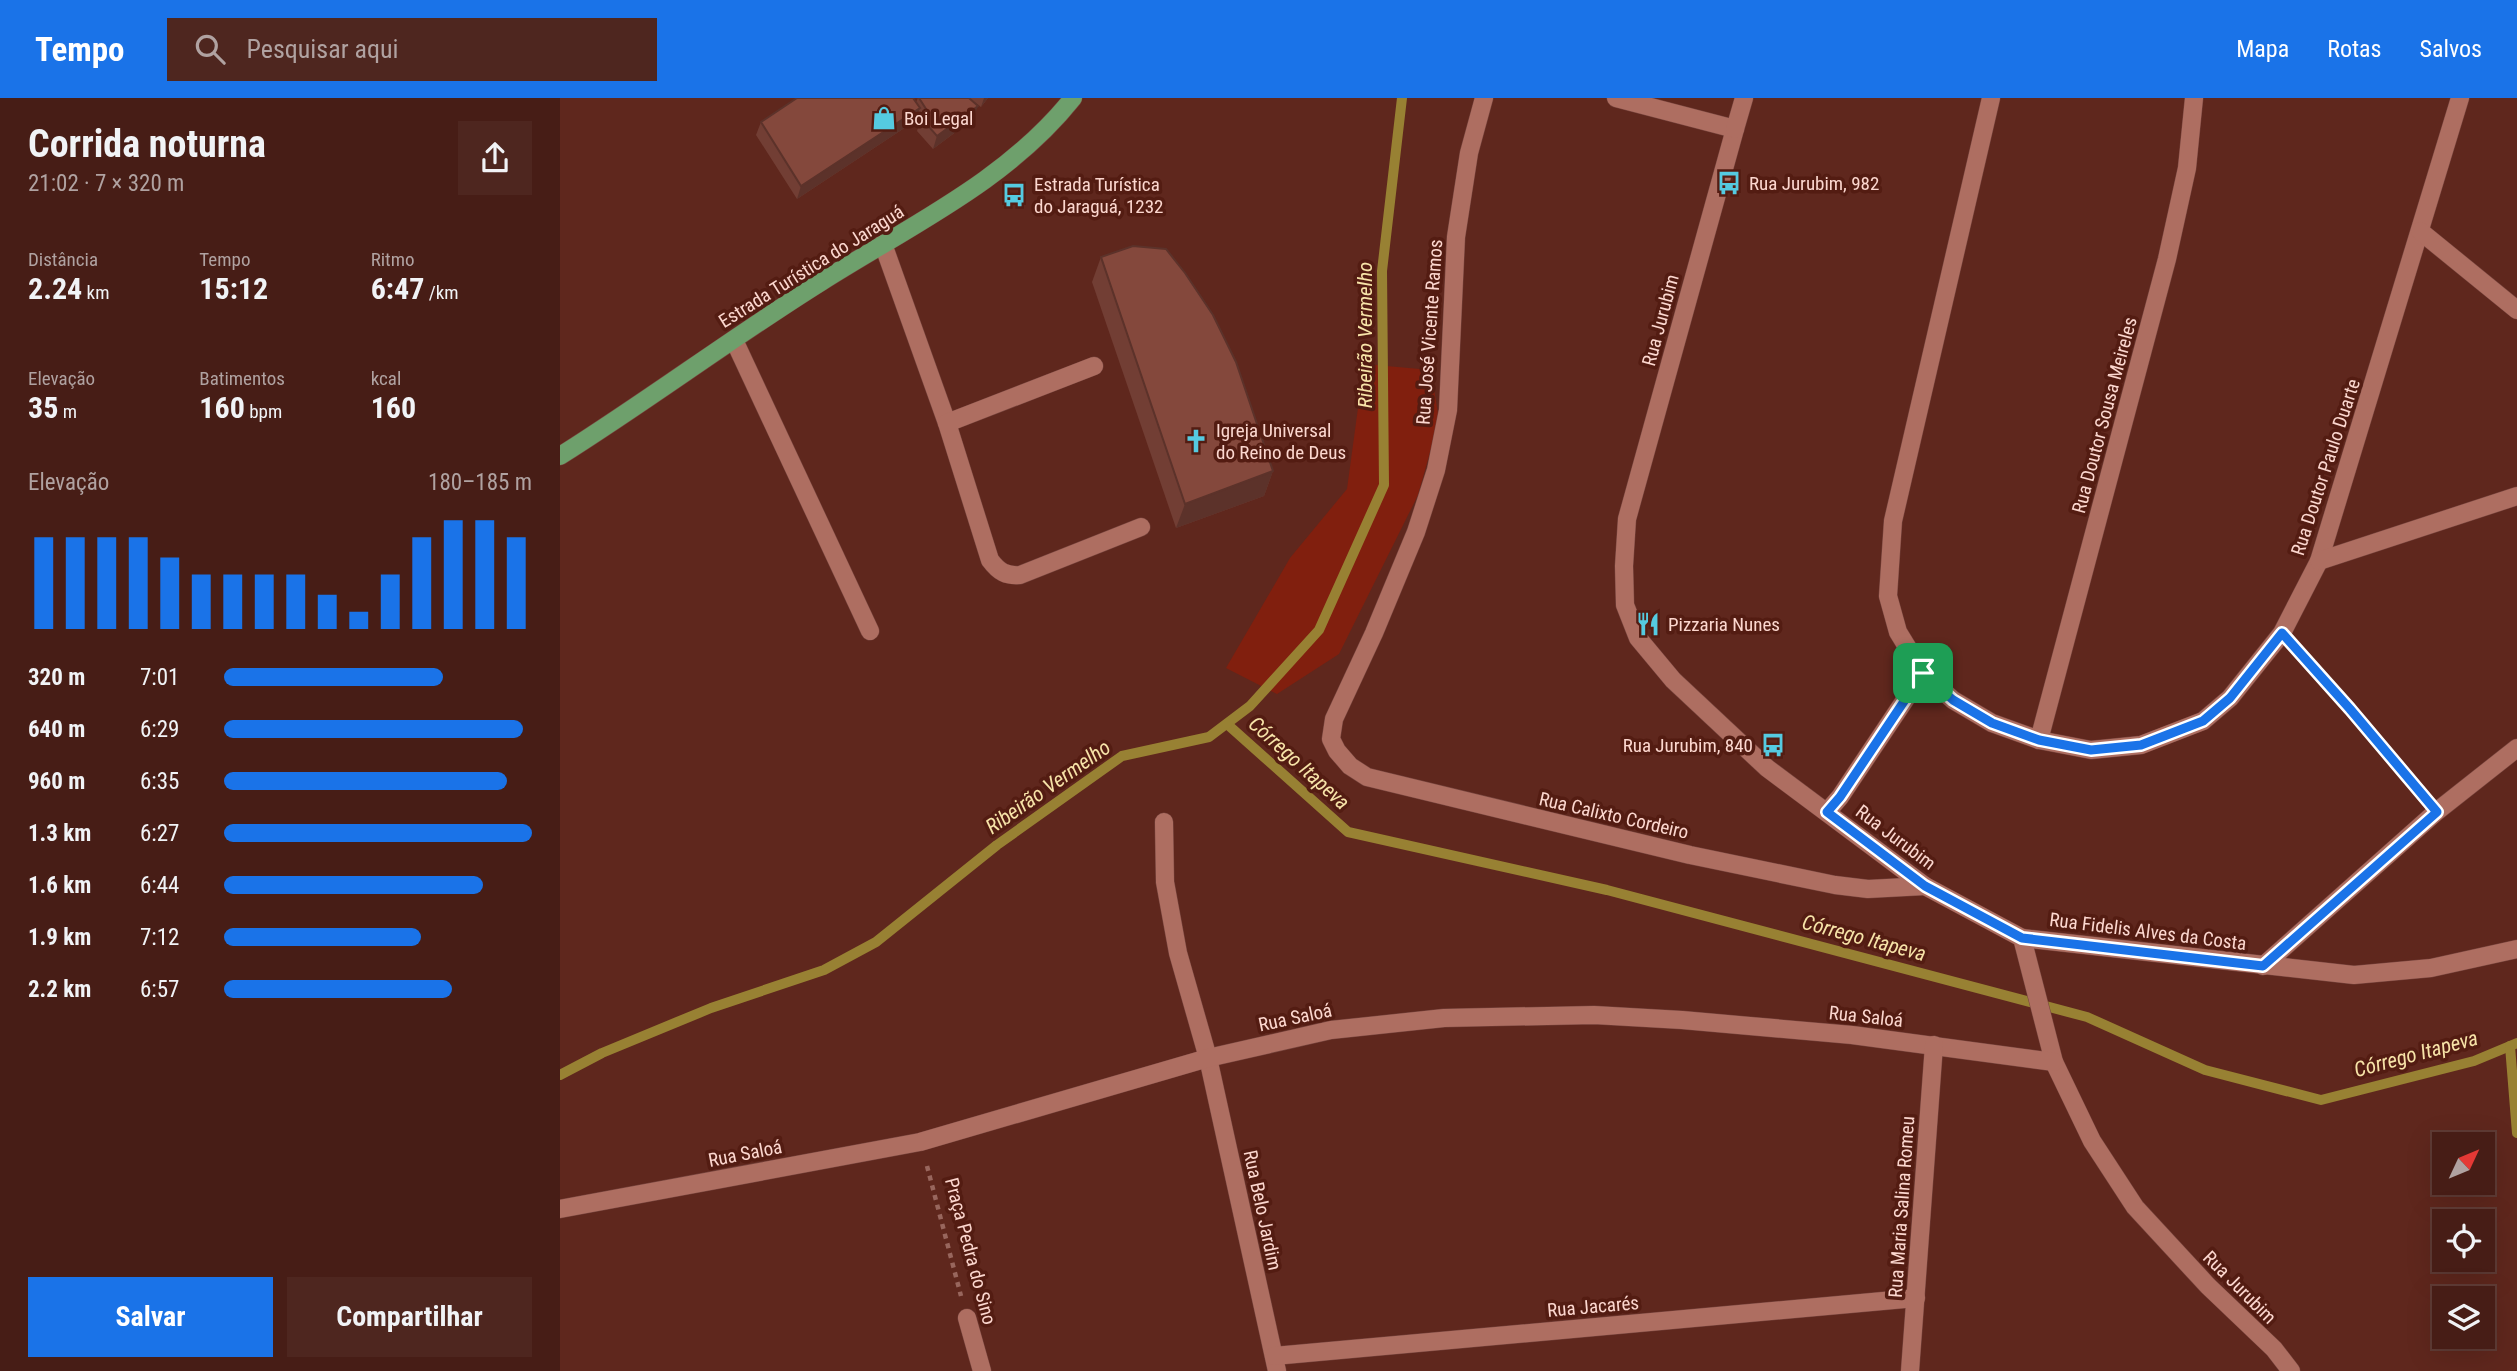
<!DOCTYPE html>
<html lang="pt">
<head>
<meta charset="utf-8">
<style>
	:root { --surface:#471d16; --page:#4e261f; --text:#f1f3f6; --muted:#b0a2a1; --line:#5f3b35; --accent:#1a73e8 }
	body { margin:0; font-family:"Roboto Condensed",sans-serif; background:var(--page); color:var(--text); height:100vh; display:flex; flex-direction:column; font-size:26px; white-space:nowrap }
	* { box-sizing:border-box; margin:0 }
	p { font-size:23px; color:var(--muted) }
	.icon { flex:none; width:38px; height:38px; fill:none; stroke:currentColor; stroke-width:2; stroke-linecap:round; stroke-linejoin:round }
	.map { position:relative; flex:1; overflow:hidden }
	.drawer { display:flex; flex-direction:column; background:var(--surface); width:560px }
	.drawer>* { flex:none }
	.needle { width:46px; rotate:46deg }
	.buttons { position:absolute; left:1872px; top:1034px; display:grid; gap:14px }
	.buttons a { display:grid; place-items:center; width:63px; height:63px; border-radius:0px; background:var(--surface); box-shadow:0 7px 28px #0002,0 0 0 2px var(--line); font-size:35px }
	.pin { position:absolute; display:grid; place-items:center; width:60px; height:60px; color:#fff; margin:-30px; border-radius:14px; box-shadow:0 4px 10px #0006 }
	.round { display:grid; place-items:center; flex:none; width:74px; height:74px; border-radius:0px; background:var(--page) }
	.head { display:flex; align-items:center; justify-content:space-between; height:119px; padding:0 28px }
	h1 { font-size:38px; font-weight:700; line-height:52px }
	.stats { display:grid; grid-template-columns:repeat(3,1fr); gap:10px; height:119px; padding:7px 28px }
	.stats div { display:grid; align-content:center }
	.stats b { font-size:30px; font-weight:700 }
	.stats small { font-size:19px; font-weight:400 }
	.stats p { font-size:19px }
	.chart { height:196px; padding:14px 28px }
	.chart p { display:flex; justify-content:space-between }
	.chart svg { width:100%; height:126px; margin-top:7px; stroke:var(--accent); stroke-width:6 }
	.primary-button { display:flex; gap:14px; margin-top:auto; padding:14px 28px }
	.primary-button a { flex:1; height:80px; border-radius:0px; background:var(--accent); color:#fff; font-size:28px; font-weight:700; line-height:80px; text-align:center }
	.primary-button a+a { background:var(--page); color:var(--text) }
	ul { padding:0 28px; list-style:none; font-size:23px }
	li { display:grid; grid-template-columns:112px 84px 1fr; align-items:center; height:52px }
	li i { height:18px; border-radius:9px; background:var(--accent) }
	header { display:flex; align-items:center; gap:42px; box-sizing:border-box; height:98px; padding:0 35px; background:var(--accent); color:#fff }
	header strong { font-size:33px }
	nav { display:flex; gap:38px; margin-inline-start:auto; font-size:24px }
	.search { width:490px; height:63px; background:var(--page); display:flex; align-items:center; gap:18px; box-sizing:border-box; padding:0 24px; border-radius:0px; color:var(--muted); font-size:26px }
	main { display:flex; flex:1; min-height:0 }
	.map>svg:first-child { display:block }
	.green { fill:#811f0e }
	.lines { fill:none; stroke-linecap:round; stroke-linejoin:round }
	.stream { stroke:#988133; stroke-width:10 }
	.minor-casing { stroke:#76443d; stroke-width:19 }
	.major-casing { stroke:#76443d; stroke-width:19 }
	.path { stroke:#98665d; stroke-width:4.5; stroke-dasharray:5 5; stroke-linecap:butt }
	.minor { stroke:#ae6e61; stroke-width:18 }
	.major { stroke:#6ea06c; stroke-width:18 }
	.wall { fill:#723e34 }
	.shaded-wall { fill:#5c322a }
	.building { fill:#84483c; stroke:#5c322a; stroke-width:2 }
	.route-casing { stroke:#fff; stroke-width:14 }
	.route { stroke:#1a73e8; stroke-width:9 }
	.labels { text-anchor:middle; stroke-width:7; stroke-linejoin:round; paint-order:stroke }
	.poi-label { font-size:19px; fill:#fcd7cf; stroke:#531c12; text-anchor:start }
	.street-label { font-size:19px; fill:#fcd7cf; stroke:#531c12 }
	.water-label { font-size:21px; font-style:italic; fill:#f7e3a8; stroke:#531c12 }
</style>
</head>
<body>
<header>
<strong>Tempo</strong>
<div class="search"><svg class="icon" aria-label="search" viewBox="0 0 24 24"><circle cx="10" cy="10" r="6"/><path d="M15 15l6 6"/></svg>Pesquisar aqui</div>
<nav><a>Mapa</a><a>Rotas</a><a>Salvos</a></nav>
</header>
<main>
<section class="drawer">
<div class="head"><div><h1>Corrida noturna</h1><p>21:02 · 7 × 320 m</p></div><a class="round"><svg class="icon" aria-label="share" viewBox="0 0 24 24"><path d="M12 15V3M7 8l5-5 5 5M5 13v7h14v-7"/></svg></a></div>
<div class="stats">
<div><p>Distância</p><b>2.24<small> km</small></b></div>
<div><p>Tempo</p><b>15:12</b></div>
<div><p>Ritmo</p><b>6:47<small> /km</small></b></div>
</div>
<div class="stats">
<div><p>Elevação</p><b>35<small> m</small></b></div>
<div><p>Batimentos</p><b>160<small> bpm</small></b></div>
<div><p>kcal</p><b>160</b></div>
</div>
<div class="chart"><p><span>Elevação</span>180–185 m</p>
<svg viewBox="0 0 160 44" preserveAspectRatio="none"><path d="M5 44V12M15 44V12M25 44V12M35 44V12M45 44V19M55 44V25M65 44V25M75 44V25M85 44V25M95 44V32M105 44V38M115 44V25M125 44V12M135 44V6M145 44V6M155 44V12"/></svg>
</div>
<ul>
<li><b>320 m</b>7:01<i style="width:71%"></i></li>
<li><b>640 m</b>6:29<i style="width:97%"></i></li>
<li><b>960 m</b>6:35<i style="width:92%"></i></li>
<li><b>1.3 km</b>6:27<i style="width:100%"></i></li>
<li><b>1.6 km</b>6:44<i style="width:84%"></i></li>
<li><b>1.9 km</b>7:12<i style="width:64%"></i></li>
<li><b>2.2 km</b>6:57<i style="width:74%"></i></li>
</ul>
<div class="primary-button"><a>Salvar</a><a>Compartilhar</a></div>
</section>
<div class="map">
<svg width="1957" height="1273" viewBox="0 0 1957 1273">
	<rect width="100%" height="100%" fill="#5f271d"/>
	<path class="green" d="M804 266 871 272 879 322 858 397 779 556 717 596 666 570 730 460 787 391Z"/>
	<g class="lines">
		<g class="stream">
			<path d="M667 626 788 734 1047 792 1527 919 1645 972 1761 1002 1914 963 1957 945"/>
			<path d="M1950 948 1957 1035"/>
			<path d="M0 977 42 955 151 910 264 872 316 844 437 747 562 658 649 639 690 608 759 532 824 387 822 173 842 0"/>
		</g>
		<g class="minor-casing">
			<g id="minor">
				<path d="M924 0 909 55 896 139 888 312 876 372 856 434 814 535 774 621 771 641 777 653 790 668 807 679 1130 757 1275 787 1308 791 1365 788"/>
				<path d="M1056 0 1175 31 1067 421 1064 468 1065 507 1078 540 1113 582 1207 670 1365 788 1462 840 1494 964 1532 1043 1575 1109 1648 1188 1714 1251 1731 1273"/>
				<path d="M1431 0 1333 423 1328 498 1338 534 1363 575 1393 602 1432 625 1479 642 1531 652 1581 647 1643 623 1670 600 1722 535 1759 463 1900 0"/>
				<path d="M1175 31 1184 0"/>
				<path d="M1860 133 1957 212"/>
				<path d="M323 146 387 325"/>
				<path d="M174 242 310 533"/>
				<path d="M534 268 387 325 430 462C439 474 446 478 460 477L581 429"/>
				<path d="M1759 463 1957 398"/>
				<path d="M1479 642 1607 161 1627 70 1634 0"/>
				<path d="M1267 714 1280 699 1363 575"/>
				<path d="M604 724 605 784 618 855 648 960 717 1273"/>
				<path d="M1462 840 1794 877 1871 870 1957 851"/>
				<path d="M1703 868 1876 714 1957 650"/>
				<path d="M0 1111 360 1044 648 960 771 932 884 920 1034 917 1122 922 1292 937 1494 964"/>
				<path d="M407 1220 422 1273"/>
				<path d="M714 1258 1356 1200"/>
				<path d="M1350 1273 1374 947"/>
			</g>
		</g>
		<g class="major-casing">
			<path id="major" d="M0 358C89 302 173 239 261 184 349 128 447 83 513 0"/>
		</g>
		<g class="path">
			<path d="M1739 554 1861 696"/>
			<path d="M367 1068 401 1198"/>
		</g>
		<use href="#minor" class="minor"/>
		<use href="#major" class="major"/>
	</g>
	<g class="wall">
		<path d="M358 0H428L421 9 409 0 413 21 373 51 357 33 360 23 357 18 355 23 237 101 196 37 201 24 356 4Z"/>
		<path d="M541 159 713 373 704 398 616 430 532 184Z"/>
	</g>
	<g class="shaded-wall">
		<path d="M424 0H428L421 9Z"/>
		<path d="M418 8 413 21 373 51 377 38Z"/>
		<path d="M360 10 355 23 237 101 241 88Z"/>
		<path d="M713 373 704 398 616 430 625 406Z"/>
	</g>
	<g class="building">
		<path d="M237 0H353L360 10 241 88 201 24Z"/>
		<path d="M359 0H409L418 8 377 38 361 20 368 14Z"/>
		<path d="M573 148 606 151 625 175 653 217 676 264 713 373 625 406 541 159Z"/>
	</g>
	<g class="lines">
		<g class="route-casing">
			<path id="route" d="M1722 535 1790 611 1877 714 1703 868 1462 840 1365 788 1267 714 1280 699 1363 575 1393 602 1432 625 1479 642 1531 652 1581 647 1643 623 1670 600Z"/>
		</g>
		<use href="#route" class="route"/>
	</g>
	<defs>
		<g id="shop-bare" transform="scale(1.89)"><path d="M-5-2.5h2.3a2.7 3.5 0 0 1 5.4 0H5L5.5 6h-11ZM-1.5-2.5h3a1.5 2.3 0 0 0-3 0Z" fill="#55cae0" stroke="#531c12" stroke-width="2.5" paint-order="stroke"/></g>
		<g id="bus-bare" transform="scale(1.89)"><path d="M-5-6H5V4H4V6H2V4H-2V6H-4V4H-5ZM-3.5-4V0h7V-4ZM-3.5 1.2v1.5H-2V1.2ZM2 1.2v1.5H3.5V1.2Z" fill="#55cae0" stroke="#531c12" stroke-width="2.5" paint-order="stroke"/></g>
		<g id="church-bare" transform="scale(1.89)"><path d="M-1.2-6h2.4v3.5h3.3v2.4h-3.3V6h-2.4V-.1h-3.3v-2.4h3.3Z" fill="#55cae0" stroke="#531c12" stroke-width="2.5" paint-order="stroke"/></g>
		<g id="restaurant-bare" transform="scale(1.89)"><path d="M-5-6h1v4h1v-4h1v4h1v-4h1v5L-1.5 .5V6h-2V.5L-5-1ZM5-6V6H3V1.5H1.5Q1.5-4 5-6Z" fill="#55cae0" stroke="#531c12" stroke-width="2.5" paint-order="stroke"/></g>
	</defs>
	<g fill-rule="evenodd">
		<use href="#shop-bare" x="324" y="20"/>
		<use href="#bus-bare" x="1169" y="85"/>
		<use href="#bus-bare" x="454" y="97"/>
		<use href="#church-bare" x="636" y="343"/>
		<use href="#restaurant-bare" x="1088" y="526"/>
		<use href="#bus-bare" x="1213" y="647"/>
	</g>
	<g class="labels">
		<g class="poi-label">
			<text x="344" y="27">Boi Legal</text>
			<text x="1189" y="92">Rua Jurubim, 982</text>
			<text x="474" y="93">Estrada Turística<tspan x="474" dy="22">do Jaraguá, 1232</tspan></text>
			<text x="656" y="339">Igreja Universal<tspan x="656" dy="22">do Reino de Deus</tspan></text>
			<text x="1108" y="533">Pizzaria Nunes</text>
			<text x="1193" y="654" text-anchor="end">Rua Jurubim, 840</text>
		</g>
		<g class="street-label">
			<text transform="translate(251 168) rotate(-32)" y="7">Estrada Turística do Jaraguá</text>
			<text transform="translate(1100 222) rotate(-75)" y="7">Rua Jurubim</text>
			<text transform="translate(869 234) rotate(-86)" y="7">Rua José Vicente Ramos</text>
			<text transform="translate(1544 317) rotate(-75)" y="7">Rua Doutor Sousa Meireles</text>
			<text transform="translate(1765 369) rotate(-72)" y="7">Rua Doutor Paulo Duarte</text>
			<text transform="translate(1054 717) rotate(13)" y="7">Rua Calixto Cordeiro</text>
			<text transform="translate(1336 739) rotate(37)" y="7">Rua Jurubim</text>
			<text transform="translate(1588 833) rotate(7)" y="7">Rua Fidelis Alves da Costa</text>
			<text transform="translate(1306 918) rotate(6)" y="7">Rua Saloá</text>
			<text transform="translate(735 919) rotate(-12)" y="7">Rua Saloá</text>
			<text transform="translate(185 1055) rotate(-11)" y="7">Rua Saloá</text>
			<text transform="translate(1341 1109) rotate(-86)" y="7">Rua Maria Salina Romeu</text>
			<text transform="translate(703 1112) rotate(78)" y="7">Rua Belo Jardim</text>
			<text transform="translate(411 1153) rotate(75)" y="7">Praça Pedra do Sino</text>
			<text transform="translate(1680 1189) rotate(45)" y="7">Rua Jurubim</text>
			<text transform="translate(1033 1208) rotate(-5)" y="7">Rua Jacarés</text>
		</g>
		<g class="water-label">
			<text transform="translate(805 237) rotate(-90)" y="7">Ribeirão Vermelho</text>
			<text transform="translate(739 665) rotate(42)" y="7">Córrego Itapeva</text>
			<text transform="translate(488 689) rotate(-35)" y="7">Ribeirão Vermelho</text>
			<text transform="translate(1304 840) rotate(15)" y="7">Córrego Itapeva</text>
			<text transform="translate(1856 956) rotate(-15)" y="7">Córrego Itapeva</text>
		</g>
	</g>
</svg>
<div class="buttons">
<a><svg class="needle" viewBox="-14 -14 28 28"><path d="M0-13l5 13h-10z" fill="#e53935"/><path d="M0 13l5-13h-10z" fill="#b0a2a1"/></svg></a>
<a><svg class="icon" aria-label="locate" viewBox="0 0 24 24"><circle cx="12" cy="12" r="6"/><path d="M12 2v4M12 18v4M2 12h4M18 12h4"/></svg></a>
<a><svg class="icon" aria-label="layers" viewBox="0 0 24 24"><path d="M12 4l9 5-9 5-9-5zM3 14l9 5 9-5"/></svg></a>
</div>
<div class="pin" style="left:1363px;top:575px;background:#1e9e55"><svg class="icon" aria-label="arrive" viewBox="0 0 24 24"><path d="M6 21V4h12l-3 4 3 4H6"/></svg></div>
</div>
</main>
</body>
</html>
